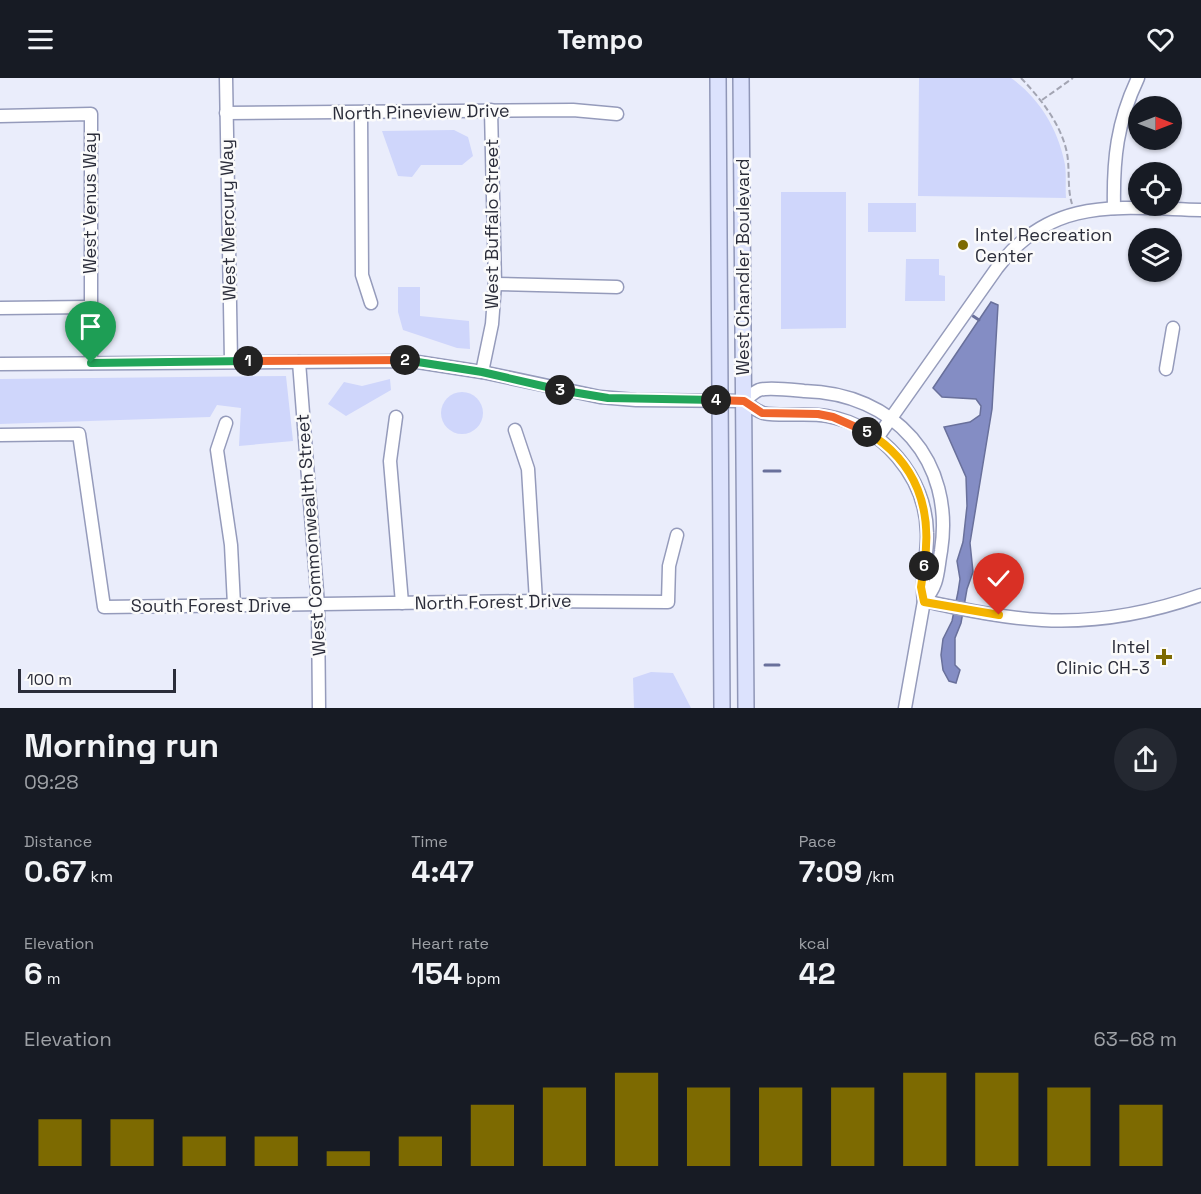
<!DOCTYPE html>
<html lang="en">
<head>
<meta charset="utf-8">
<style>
	:root { --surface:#171b24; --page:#242831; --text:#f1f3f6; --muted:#9ea1a6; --accent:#7d6a01 }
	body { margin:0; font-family:"Space Grotesk",sans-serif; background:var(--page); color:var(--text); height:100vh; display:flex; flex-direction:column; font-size:22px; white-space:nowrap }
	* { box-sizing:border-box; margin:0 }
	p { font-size:20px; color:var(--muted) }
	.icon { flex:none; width:33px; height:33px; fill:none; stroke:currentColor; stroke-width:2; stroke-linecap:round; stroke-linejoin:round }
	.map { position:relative; height:630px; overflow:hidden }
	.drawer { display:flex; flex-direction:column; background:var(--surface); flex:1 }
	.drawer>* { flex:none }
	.needle { width:39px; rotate:90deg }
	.fabs { position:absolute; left:1128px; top:18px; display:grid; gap:12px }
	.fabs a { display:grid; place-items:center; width:54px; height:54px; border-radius:50%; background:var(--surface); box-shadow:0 2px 4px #0004; font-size:30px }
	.scale { position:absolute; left:18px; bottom:15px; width:158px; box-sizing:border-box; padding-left:6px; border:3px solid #2b2d3a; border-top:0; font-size:16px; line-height:21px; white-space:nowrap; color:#2b2d3a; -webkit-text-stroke:4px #fbfbfb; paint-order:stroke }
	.pin { position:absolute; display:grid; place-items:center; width:51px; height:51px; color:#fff; margin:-62px -26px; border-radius:50% 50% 50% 0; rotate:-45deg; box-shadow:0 0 6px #0007 }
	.pin .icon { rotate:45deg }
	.km { position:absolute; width:30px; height:30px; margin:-15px; border-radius:50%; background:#222; color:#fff; font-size:16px; line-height:30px; text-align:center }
	.round { display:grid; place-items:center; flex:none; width:63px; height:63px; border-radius:32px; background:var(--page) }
	.head { display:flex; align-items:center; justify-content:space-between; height:102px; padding:0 24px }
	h1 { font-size:33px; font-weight:600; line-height:45px }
	.stats { display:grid; grid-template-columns:repeat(3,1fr); gap:9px; height:102px; padding:6px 24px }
	.stats div { display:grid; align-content:center }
	.stats b { font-size:30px; font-weight:600 }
	.stats small { font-size:16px; font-weight:400 }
	.stats p { font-size:16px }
	.chart { height:168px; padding:12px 24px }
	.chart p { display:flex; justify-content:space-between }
	.chart svg { width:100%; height:108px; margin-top:6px; stroke:var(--accent); stroke-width:6 }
	header { display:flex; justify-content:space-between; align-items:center; height:78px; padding:0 24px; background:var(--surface); font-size:27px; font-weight:600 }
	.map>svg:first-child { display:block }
	.green { fill:#cfd6fb }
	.water { fill:#848dc4; stroke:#69709b; stroke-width:1.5 }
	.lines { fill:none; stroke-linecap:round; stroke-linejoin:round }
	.stream { stroke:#69709b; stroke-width:3 }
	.minor-casing { stroke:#959bbb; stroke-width:15 }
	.major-casing { stroke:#8f96b7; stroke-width:18 }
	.path { stroke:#a3a5b3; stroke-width:2; stroke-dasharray:6 3; stroke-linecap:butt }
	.minor { stroke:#fff; stroke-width:12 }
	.major { stroke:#dce2fd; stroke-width:15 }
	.split-1-casing { stroke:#fff; stroke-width:12 }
	.split-2-casing { stroke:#fff; stroke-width:12 }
	.split-3-casing { stroke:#fff; stroke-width:12 }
	.split-4-casing { stroke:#fff; stroke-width:12 }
	.split-5-casing { stroke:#fff; stroke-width:12 }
	.split-6-casing { stroke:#fff; stroke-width:12 }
	.split-7-casing { stroke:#fff; stroke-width:12 }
	.split-1 { stroke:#22a559; stroke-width:8 }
	.split-2 { stroke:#f0652b; stroke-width:8 }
	.split-3 { stroke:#22a559; stroke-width:8 }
	.split-4 { stroke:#22a559; stroke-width:8 }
	.split-5 { stroke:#f0652b; stroke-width:8 }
	.split-6 { stroke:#f5b400; stroke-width:8 }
	.split-7 { stroke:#f5b400; stroke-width:8 }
	.poi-dot { fill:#7d6a01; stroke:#fbfbfb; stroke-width:2 }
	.labels { text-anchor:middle; stroke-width:5; stroke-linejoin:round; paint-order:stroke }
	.street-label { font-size:18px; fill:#2b2d3a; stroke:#fbfbfb }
	.poi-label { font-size:18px; fill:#2b2d3a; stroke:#fbfbfb; text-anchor:start }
</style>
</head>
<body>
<header><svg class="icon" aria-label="menu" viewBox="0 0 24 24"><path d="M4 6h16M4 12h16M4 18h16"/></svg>Tempo<svg class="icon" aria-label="heart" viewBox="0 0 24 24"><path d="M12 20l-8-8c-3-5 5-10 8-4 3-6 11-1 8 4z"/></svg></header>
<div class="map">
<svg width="1201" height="630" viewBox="0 0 1201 630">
	<rect width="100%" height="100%" fill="#eaedfb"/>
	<g class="green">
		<path d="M919 0H1011C1038 19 1057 49 1064 82 1067 93 1065 108 1066 120L918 118Z"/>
		<path d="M454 52 468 59 473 78 462 87H421L412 99 398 98 382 53Z"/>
		<path d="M781 114H846V250L781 251Z"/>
		<rect x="868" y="125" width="48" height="29"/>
		<path d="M906 181H939V197L945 198V223H905Z"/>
		<path d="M398 209H420V238L469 243 470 271 457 270 403 252 398 234Z"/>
		<path d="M286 298 293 363 239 368 241 330 217 327 210 339 0 346V301Z"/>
		<path d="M390 301 391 312 346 338 328 326 344 304 362 308Z"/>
		<circle cx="462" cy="335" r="21"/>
		<path d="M651 594 673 595 691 630H634L633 600Z"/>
	</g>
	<path class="water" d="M991 224 998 227 992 331 970 465 973 494 967 511 961 545 955 560V587L960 592 956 605 949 603 943 592 941 577 943 561 952 543 958 514 960 501 957 483 963 464 967 428 966 399 944 349 970 344 980 337 981 328 976 321 942 319 933 310Z"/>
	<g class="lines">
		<g class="stream">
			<path d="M973 238 979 242"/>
			<path d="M764 393H780"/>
			<path d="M765 587H779"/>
		</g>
		<g class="minor-casing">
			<g id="minor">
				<path d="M226 0 231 283"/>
				<path d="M226 35 573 32 617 36"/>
				<path d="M361 35 362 197 371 225"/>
				<path d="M0 38 91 36V285"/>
				<path d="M1114 130C1113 81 1117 44 1138 0"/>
				<path d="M495 206 617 209"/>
				<path d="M0 230 90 229"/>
				<path d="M299 284 318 527 319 630"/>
				<path d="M0 286 411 283 482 294 600 319 636 322 744 323"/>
				<path d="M1166 291 1173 250"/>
				<path d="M482 294 492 246 495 206 491 32"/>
				<path d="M744 323C749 327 757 333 763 335 783 339 807 334 827 338 883 348 926 399 927 455 928 478 920 501 924 523L905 630"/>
				<path d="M744 323C748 320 754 314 759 312 768 309 793 312 804 313 895 315 955 383 941 473 937 495 939 506 924 523"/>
				<path d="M396 339 390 383 402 525"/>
				<path d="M226 345 217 372 231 467 234 527"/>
				<path d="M515 352 528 391 536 523"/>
				<path d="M0 357 79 356 104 529 536 523 668 524 669 488 677 457"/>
				<path d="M877 360 997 190C1052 117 1120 130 1201 132"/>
				<path d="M924 523C963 531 1003 540 1042 542 1096 545 1150 535 1201 517"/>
			</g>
		</g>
		<g class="major-casing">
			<g id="major">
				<path d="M718 0 722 630"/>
				<path d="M741 0 746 630"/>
			</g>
		</g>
		<g class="path">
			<path d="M1021 0C1041 21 1061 46 1067 75 1070 92 1067 110 1072 126"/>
			<path d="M1042 22 1073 0"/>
		</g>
		<use href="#minor" class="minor"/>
		<use href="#major" class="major"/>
	</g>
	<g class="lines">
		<g class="split-1-casing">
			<path id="split-1" d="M91 285 248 283"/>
		</g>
		<g class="split-2-casing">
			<path id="split-2" d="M248 283 405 282"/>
		</g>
		<g class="split-3-casing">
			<path id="split-3" d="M405 282 482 294 560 312"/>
		</g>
		<g class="split-4-casing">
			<path id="split-4" d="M560 312 608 320 716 322"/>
		</g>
		<g class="split-5-casing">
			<path id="split-5" d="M716 322 744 323 762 335 818 336 833 339 867 354"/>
		</g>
		<g class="split-6-casing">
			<path id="split-6" d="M867 354C917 384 933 432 924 488"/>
		</g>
		<g class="split-7-casing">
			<path id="split-7" d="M924 488 921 509 924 524 999 537"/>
		</g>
		<use href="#split-1" class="split-1"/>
		<use href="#split-2" class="split-2"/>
		<use href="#split-3" class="split-3"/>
		<use href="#split-4" class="split-4"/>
		<use href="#split-5" class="split-5"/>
		<use href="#split-6" class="split-6"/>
		<use href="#split-7" class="split-7"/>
	</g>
	<g class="poi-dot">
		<circle cx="963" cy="167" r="6"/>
		<path d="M1161 570h6v6h6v6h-6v6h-6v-6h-6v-6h6z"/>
	</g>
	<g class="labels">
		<g class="street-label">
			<text transform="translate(421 34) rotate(-1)" y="6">North Pineview Drive</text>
			<text transform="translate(90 125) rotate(-90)" y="6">West Venus Way</text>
			<text transform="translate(228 142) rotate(-91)" y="6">West Mercury Way</text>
			<text transform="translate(492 146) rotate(-90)" y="6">West Buffalo Street</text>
			<text transform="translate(743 189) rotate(-90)" y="6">West Chandler Boulevard</text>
			<text transform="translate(311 457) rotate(-94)" y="6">West Commonwealth Street</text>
			<text transform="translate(493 524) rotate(-1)" y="6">North Forest Drive</text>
			<text x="211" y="534">South Forest Drive</text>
		</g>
		<g class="poi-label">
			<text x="975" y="163">Intel Recreation<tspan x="975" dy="21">Center</tspan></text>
			<text x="1150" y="575" text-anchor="end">Intel<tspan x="1150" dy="21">Clinic CH-3</tspan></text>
		</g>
	</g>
</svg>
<div class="fabs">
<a><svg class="needle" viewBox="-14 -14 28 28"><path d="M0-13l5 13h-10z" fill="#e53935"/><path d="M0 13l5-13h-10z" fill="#9ea1a6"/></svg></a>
<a><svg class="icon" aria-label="locate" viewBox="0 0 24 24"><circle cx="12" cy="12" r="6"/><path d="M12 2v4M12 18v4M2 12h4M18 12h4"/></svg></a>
<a><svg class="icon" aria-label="layers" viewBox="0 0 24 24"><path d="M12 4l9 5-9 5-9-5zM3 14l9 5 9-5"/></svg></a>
</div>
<div class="scale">100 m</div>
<div class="pin" style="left:91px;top:285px;background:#1e9e55"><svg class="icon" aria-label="arrive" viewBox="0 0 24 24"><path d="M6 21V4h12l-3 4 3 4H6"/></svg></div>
<div class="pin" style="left:999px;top:537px;background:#d93025"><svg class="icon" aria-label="check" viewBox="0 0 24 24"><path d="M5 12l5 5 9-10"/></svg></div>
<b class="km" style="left:248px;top:283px">1</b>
<b class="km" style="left:405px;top:282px">2</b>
<b class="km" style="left:560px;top:312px">3</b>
<b class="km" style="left:716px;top:322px">4</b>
<b class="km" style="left:867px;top:354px">5</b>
<b class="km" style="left:924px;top:488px">6</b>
</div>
<section class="drawer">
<div class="head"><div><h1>Morning run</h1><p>09:28</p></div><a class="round"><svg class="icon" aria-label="share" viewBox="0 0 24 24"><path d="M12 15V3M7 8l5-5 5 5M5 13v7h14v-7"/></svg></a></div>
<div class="stats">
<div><p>Distance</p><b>0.67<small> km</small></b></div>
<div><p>Time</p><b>4:47</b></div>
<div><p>Pace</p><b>7:09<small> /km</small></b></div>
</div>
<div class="stats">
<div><p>Elevation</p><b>6<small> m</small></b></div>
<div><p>Heart rate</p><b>154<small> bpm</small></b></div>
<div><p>kcal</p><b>42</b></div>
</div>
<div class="chart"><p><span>Elevation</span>63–68 m</p>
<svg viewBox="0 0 160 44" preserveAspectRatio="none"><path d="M5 44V25M15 44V25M25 44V32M35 44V32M45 44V38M55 44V32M65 44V19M75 44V12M85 44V6M95 44V12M105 44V12M115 44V12M125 44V6M135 44V6M145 44V12M155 44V19"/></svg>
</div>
</section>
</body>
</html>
